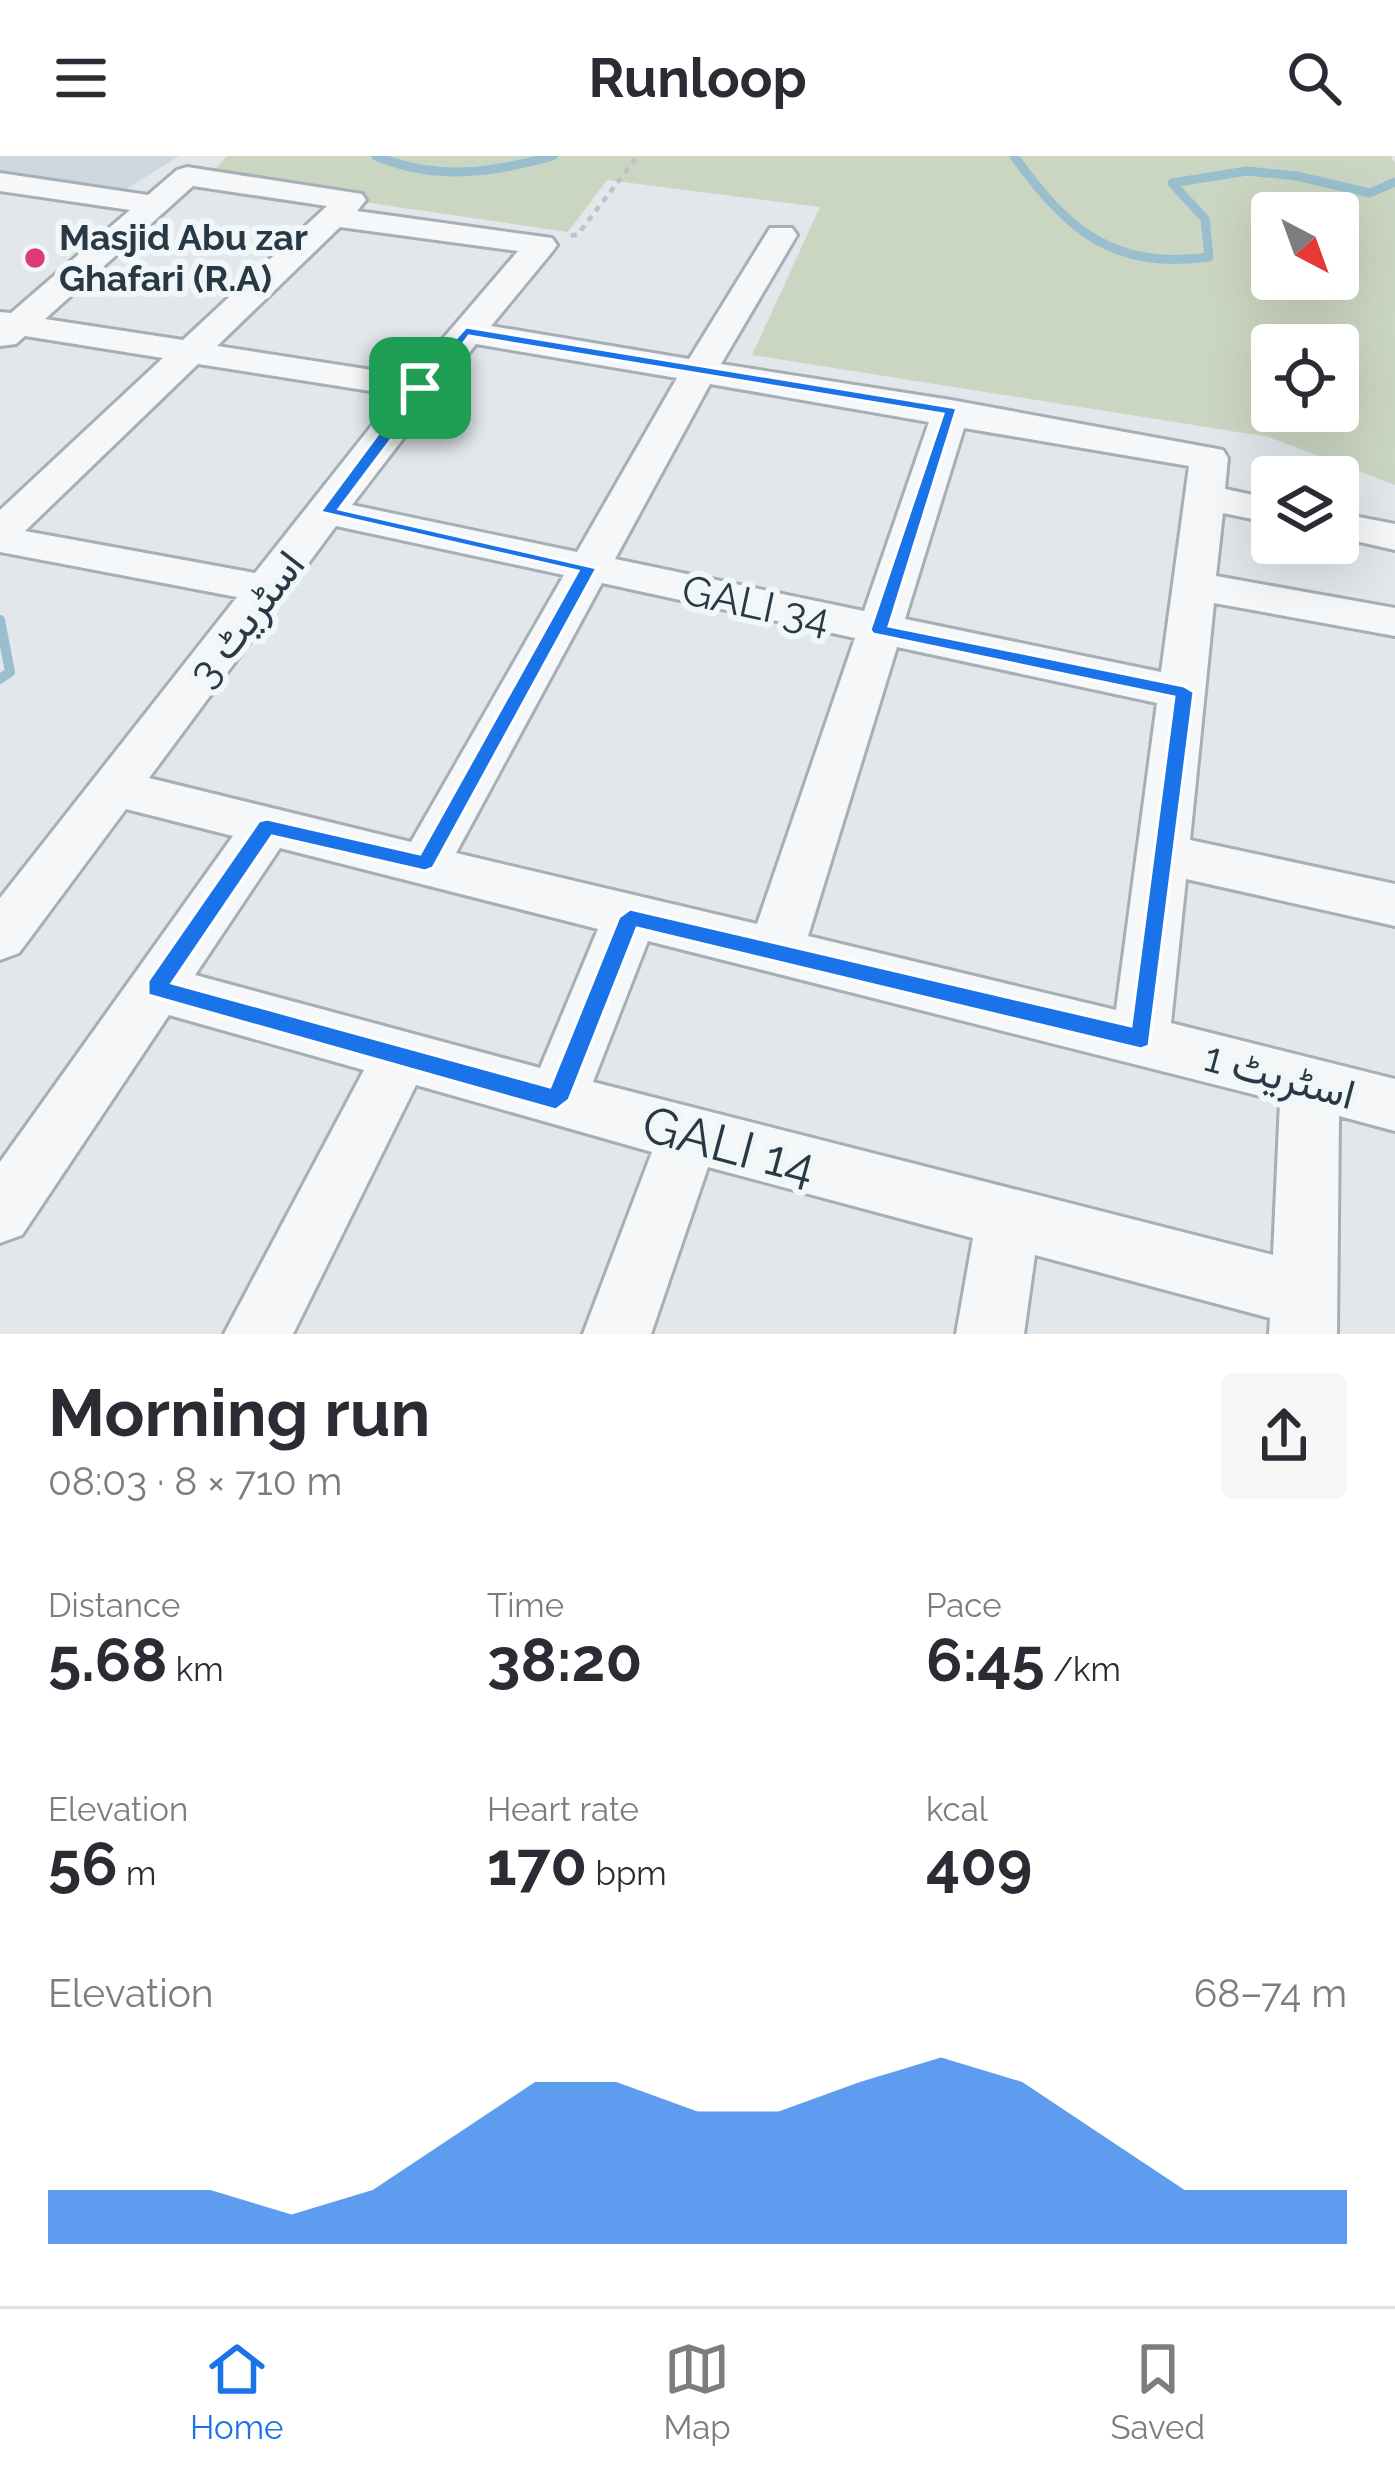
<!DOCTYPE html>
<html lang="en">
<head>
<meta charset="utf-8">
<style>
	:root { --surface:#fff; --page:#f7f7f7; --text:#2b2b33; --muted:#7c7c81; --line:#e1e1e2; --accent:#1a73e8 }
	body { margin:0; font-family:Raleway,Vazirmatn,sans-serif; background:var(--page); color:var(--text); height:100vh; display:flex; flex-direction:column; font-size:45px; white-space:nowrap }
	* { box-sizing:border-box; margin:0 }
	p { font-size:39px; color:var(--muted) }
	.icon { flex:none; width:66px; height:66px; fill:none; stroke:currentColor; stroke-width:2; stroke-linecap:round; stroke-linejoin:round }
	.map { position:relative; height:1178px; overflow:hidden }
	.side { display:flex; flex-direction:column; background:var(--surface); flex:1 }
	.side>* { flex:none }
	.needle { width:78px; rotate:139deg }
	.tools { position:absolute; left:1251px; top:36px; display:grid; gap:24px }
	.tools a { display:grid; place-items:center; width:108px; height:108px; border-radius:12px; background:var(--surface); box-shadow:0 12px 48px #0002; font-size:60px }
	.pin { position:absolute; display:grid; place-items:center; width:102px; height:102px; color:#fff; margin:-51px; border-radius:24px; box-shadow:0 6px 18px #0006 }
	.round { display:grid; place-items:center; flex:none; width:126px; height:126px; border-radius:12px; background:var(--page) }
	.overview { display:flex; align-items:center; justify-content:space-between; height:204px; padding:0 48px }
	h1 { font-size:66px; font-weight:700; line-height:90px }
	.metrics { display:grid; grid-template-columns:repeat(3,1fr); gap:18px; height:204px; padding:12px 48px }
	.metrics div { display:grid; align-content:center }
	.metrics b { font-size:60px; font-weight:700 }
	.metrics small { font-size:33px; font-weight:400 }
	.metrics p { font-size:33px }
	.chart { height:336px; padding:24px 48px }
	.chart p { display:flex; justify-content:space-between }
	.chart svg { width:100%; height:216px; margin-top:12px; fill:var(--accent); opacity:.7 }
	header { display:flex; justify-content:space-between; align-items:center; height:156px; padding:0 48px; background:var(--surface); font-size:54px; font-weight:700 }
	.tab-bar { display:flex; justify-content:space-around; align-items:center; height:168px; border-top:3px solid var(--line); background:var(--surface); font-size:33px; color:var(--muted) }
	.tab-bar a { display:grid; justify-items:center; gap:6px }
	.tab-bar .active { color:var(--accent) }
	.map>svg:first-child { display:block }
	.built { fill:#cfd7de }
	.green { fill:#cbd6c2; fill-rule:evenodd }
	.lines { fill:none; stroke-linecap:round; stroke-linejoin:round }
	.stream-far1 { stroke:#99bfcf; stroke-width:9 }
	.stream { stroke:#99bfcf; stroke-width:10 }
	.minor-casing { stroke:#a6afb6; stroke-width:6 }
	.path { stroke:#bcc2c7; stroke-width:4.5; stroke-dasharray:6 6; stroke-linecap:butt }
	.minor { fill:#f5f7f9; fill-rule:evenodd }
	.route { fill:#1a73e8; stroke:#fff; stroke-width:3; fill-rule:evenodd }
	.poi-dot { fill:#dc3b76; stroke:#f1f6f8; stroke-width:4.5 }
	.labels { text-anchor:middle; stroke-width:12; stroke-linejoin:round; paint-order:stroke }
	.far-poi-label { font-size:36px; font-weight:bold; fill:#283945; stroke:#f1f6f8; text-anchor:start }
	.street-label { font-size:42px; fill:#283945; stroke:#f1f6f8 }
	.near-street-label { font-size:51px; fill:#283945; stroke:#f1f6f8 }
</style>
</head>
<body>
<header><svg class="icon" aria-label="menu" viewBox="0 0 24 24"><path d="M4 6h16M4 12h16M4 18h16"/></svg>Runloop<svg class="icon" aria-label="search" viewBox="0 0 24 24"><circle cx="10" cy="10" r="6"/><path d="M15 15l6 6"/></svg></header>
<div class="map">
<svg width="1395" height="1178" viewBox="0 0 1395 1178">
	<rect width="100%" height="100%" fill="#e1e7eb"/>
	<path class="built" d="M0 0H179L123 35 0 19Z"/>
	<path class="green" d="M227 0H1391L1395 7V329L1269 281 752 199 820 51 607 24 568 76 206 23ZM1272 57H1338V123H1272ZM1272 189H1338V255H1272Z"/>
	<g class="lines">
		<g class="stream-far1">
			<path d="M376 0C435 25 492 17 553 0"/>
			<path d="M1014 0C1068 75 1113 114 1209 101L1205 63 1172 27 1247 15 1296 20 1370 37 1395 26"/>
		</g>
		<path class="stream" d="M0 464 10 516 0 523"/>
		<g class="minor-casing">
			<g id="minor">
				<path d="M187 11 362 38 366 44 357 55 552 82 557 89 552 96 491 170 689 203 770 72H792L797 79 721 208 951 244 1223 294 1228 302 1225 333 1272 343V367L1223 357 1216 420 1395 452V480L1214 447 1190 684 1395 728V770L1186 723 1171 867 1395 923V975L1339 960 1337 1178H1269L1270 1162 1035 1099 1024 1178H956L973 1082 708 1011 651 1178H583L652 996 416 929 293 1178H224L364 914 169 859 22 1079 0 1087V1006L233 680 126 653 19 797 0 804V742L237 441 0 396V354L163 202 25 180 16 188 0 190V156L11 157 130 54 0 35V17L148 39 177 14ZM193 30 327 50 183 184 45 163ZM340 71 518 95 411 220 217 190ZM476 188 677 222 577 396 352 349ZM198 208 396 239 255 417 25 375ZM710 228 929 266 864 455 615 403ZM964 272 1189 310 1161 516 905 463ZM336 370 564 419 411 686 149 622ZM602 427 855 482 757 768 456 697ZM897 491 1157 547 1116 854 808 780ZM280 692 598 773 540 912 195 819ZM648 785 1280 945 1273 1099 593 926Z"/>
				<path d="M1338 357 1395 368V394L1338 381Z"/>
			</g>
		</g>
		<path class="path" d="M571 80 578 78 638 0"/>
		<use href="#minor" class="minor"/>
	</g>
	<path class="route" d="M466 171 957 252 889 470 1184 530 1194 536 1149 890 1141 893 637 772 569 944 556 954 148 839V825L259 665 267 663 420 698 578 415 320 356 415 228ZM469 180 943 258 870 474 873 478 1174 541 1131 870 630 753 619 761 550 931 172 827 272 680 425 715 433 712 597 412 339 353Z"/>
	<circle class="poi-dot" cx="35" cy="102" r="12"/>
	<g class="labels">
		<g class="far-poi-label">
			<text x="59" y="94">Masjid Abu zar<tspan x="59" dy="41">Ghafari (R.A)</tspan></text>
		</g>
		<g class="street-label">
			<text transform="translate(756 448) rotate(12)" y="15">GALI 34</text>
			<text transform="translate(246 462) rotate(-52)" y="15">اسٹریٹ 3</text>
			<text transform="translate(1280 919) rotate(15)" y="15">اسٹریٹ 1</text>
		</g>
		<g class="near-street-label">
			<text transform="translate(729 989) rotate(15)" y="18">GALI 14</text>
		</g>
	</g>
</svg>
<div class="tools">
<a><svg class="needle" viewBox="-14 -14 28 28"><path d="M0-13l5 13h-10z" fill="#e53935"/><path d="M0 13l5-13h-10z" fill="#7c7c81"/></svg></a>
<a><svg class="icon" aria-label="locate" viewBox="0 0 24 24"><circle cx="12" cy="12" r="6"/><path d="M12 2v4M12 18v4M2 12h4M18 12h4"/></svg></a>
<a><svg class="icon" aria-label="layers" viewBox="0 0 24 24"><path d="M12 4l9 5-9 5-9-5zM3 14l9 5 9-5"/></svg></a>
</div>
<div class="pin" style="left:420px;top:232px;background:#1e9e55"><svg class="icon" aria-label="arrive" viewBox="0 0 24 24"><path d="M6 21V4h12l-3 4 3 4H6"/></svg></div>
</div>
<section class="side">
<div class="overview"><div><h1>Morning run</h1><p>08:03 · 8 × 710 m</p></div><a class="round"><svg class="icon" aria-label="share" viewBox="0 0 24 24"><path d="M12 15V3M7 8l5-5 5 5M5 13v7h14v-7"/></svg></a></div>
<div class="metrics">
<div><p>Distance</p><b>5.68<small> km</small></b></div>
<div><p>Time</p><b>38:20</b></div>
<div><p>Pace</p><b>6:45<small> /km</small></b></div>
</div>
<div class="metrics">
<div><p>Elevation</p><b>56<small> m</small></b></div>
<div><p>Heart rate</p><b>170<small> bpm</small></b></div>
<div><p>kcal</p><b>409</b></div>
</div>
<div class="chart"><p><span>Elevation</span>68–74 m</p>
<svg viewBox="0 0 160 44" preserveAspectRatio="none"><path d="M0 44V33L10 33L20 33L30 38L40 33L50 22L60 11L70 11L80 17L90 17L100 11L110 6L120 11L130 22L140 33L150 33L160 33V44z"/></svg>
</div>
</section>
<nav class="tab-bar">
<a class="active"><svg class="icon" aria-label="home" viewBox="0 0 24 24"><path d="M3 11l9-7 9 7M6 9v11h12V9"/></svg>Home</a>
<a><svg class="icon" aria-label="map" viewBox="0 0 24 24"><path d="M3 6l6-2 6 2 6-2v14l-6 2-6-2-6 2zM9 4v14M15 6v14"/></svg>Map</a>
<a><svg class="icon" aria-label="saved" viewBox="0 0 24 24"><path d="M7 4h10v16l-5-4-5 4z"/></svg>Saved</a>
</nav>
</body>
</html>
